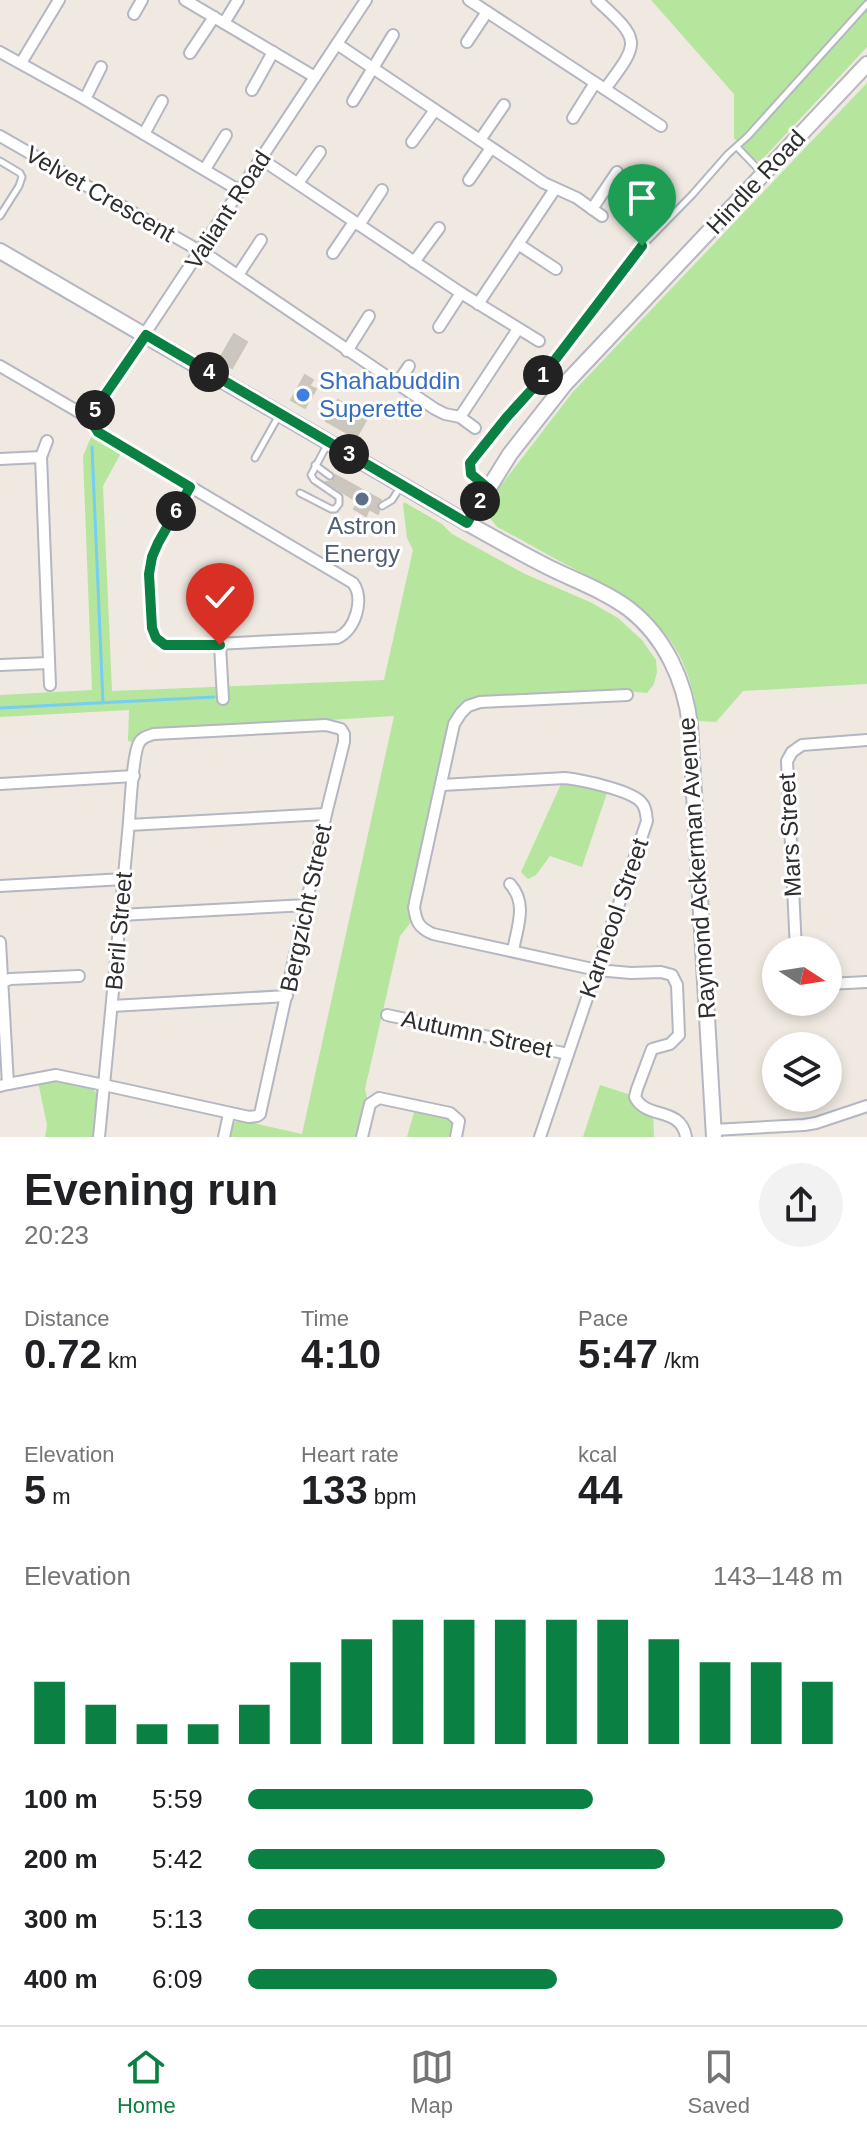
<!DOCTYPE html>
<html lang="en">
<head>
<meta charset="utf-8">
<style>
	:root { --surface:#fff; --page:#f2f2f2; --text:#202124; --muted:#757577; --line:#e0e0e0; --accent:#0b8043 }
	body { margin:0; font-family:Arial,sans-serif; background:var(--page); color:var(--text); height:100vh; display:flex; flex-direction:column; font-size:30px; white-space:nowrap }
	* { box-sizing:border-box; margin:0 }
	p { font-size:26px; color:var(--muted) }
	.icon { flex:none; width:44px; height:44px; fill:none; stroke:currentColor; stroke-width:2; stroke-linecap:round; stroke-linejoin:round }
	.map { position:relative; height:1137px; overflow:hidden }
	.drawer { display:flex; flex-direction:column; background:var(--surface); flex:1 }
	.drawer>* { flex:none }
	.needle { width:52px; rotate:102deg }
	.controls { position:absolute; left:762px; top:936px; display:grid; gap:16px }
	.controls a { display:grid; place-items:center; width:80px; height:80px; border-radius:50%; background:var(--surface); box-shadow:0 4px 12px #0003; font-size:40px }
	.pin { position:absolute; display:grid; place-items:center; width:68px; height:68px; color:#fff; margin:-82px -34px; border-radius:50% 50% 50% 0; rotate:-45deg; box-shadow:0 0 8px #0007 }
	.pin .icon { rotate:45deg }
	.km { position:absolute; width:40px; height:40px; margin:-20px; border-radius:50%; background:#222; color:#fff; font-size:22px; line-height:40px; text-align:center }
	.round { display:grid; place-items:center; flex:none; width:84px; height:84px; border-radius:42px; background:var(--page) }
	.summary { display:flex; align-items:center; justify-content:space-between; height:136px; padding:0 24px }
	h1 { font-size:44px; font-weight:800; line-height:60px }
	.figures { display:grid; grid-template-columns:repeat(3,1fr); gap:12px; height:136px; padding:8px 24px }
	.figures div { display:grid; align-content:center }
	.figures b { font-size:40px; font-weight:800 }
	.figures small { font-size:22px; font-weight:400 }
	.figures p { font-size:22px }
	.chart { height:224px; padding:16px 24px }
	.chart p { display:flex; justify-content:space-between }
	.chart svg { width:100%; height:144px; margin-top:8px; stroke:var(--accent); stroke-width:6 }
	ul { padding:0 24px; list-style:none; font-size:26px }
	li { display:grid; grid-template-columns:128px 96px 1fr; align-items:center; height:60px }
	li i { height:20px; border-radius:10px; background:var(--accent) }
	.dock { display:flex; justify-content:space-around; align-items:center; height:112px; border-top:2px solid var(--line); background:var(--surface); font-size:22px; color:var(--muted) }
	.dock a { display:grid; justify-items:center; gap:4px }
	.dock .active { color:var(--accent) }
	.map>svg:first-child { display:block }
	.green { fill:#b6e59e }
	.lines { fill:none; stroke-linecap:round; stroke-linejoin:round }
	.stream { stroke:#75cff0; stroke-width:3 }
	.building { fill:#cbc7bf; stroke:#cbc5ba; stroke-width:2 }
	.lane-casing { stroke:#b4b7c1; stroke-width:9 }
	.street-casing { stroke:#b4b7c1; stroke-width:14 }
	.secondary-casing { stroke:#b4b7c1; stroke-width:18 }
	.lane { stroke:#fff; stroke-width:5 }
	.street { stroke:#fff; stroke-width:10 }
	.secondary { stroke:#fff; stroke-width:14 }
	.route-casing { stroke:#fff; stroke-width:16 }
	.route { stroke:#0b8043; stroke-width:10 }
	.shop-dot { fill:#3f7fe0; stroke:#fff; stroke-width:3 }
	.service-dot { fill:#5c6f8a; stroke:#fff; stroke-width:3 }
	.labels { text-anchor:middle; stroke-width:6; stroke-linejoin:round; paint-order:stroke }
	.street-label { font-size:24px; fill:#2e2e2e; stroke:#fff }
	.shop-label { font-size:24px; fill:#366cbe; stroke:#fff; text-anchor:start }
	.service-label { font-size:24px; fill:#4e5e75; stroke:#fff }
</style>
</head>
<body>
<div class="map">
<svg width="867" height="1137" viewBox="0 0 867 1137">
	<rect width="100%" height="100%" fill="#efe9e1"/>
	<g class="green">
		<path d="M651 0H867V47L760 162 752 158 734 138V94Z"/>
		<path d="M867 83V684L743 691 716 722 698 721C688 631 641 604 567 565 544 553 521 539 497 527L490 518 489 501 572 393Z"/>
		<path d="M92 435 121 453 103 486 112 691 384 680 413 550 407 538 403 505 404 502 442 524 452 534 525 574 590 602 618 618 642 640 656 660 657 672 654 684 647 693 626 691 479 698 458 710 451 719 409 911 411 922 400 936 365 1089 368 1101 358 1137H228L232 1124 239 1120 302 1134 394 716 146 731 138 734 132 742 128 741 129 710 0 717V695L92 690 83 456Z"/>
		<path d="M561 784 582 785 607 793 582 867 550 856 536 875 528 879 521 872Z"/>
		<path d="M55 1079 90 1087 99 1095 95 1137H45L47 1125 38 1082Z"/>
		<path d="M600 1085 631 1095 653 1114 654 1137H583Z"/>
		<path d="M415 1109 449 1117 454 1125 451 1137H407Z"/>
	</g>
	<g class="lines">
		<g class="stream">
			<path d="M92 447 103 703"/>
			<path d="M0 708 214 697"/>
		</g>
	</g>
	<g class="building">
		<path d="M234 334 247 342 232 368 219 360Z"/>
		<path d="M305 375 313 380 309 386 316 389 305 408 291 400Z"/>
		<path d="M338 400 368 417 356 438 326 421Z"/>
		<path d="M335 475 381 500 377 505 379 511 378 514 369 509 366 516 354 509 358 502 326 482 333 481Z"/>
	</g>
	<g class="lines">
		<g class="lane-casing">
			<g id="lane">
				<path d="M737 147 761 172"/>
				<path d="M0 161 20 173 22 177 19 186 0 216"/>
				<path d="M654 177 661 184C654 205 643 208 655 231"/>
				<path d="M255 458 278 417"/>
				<path d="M315 465 330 476"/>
				<path d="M487 487 471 474 469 467 473 459 506 418 535 386 642 246 692 195 728 154 748 136 867 4"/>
				<path d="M300 493 331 509H335L339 504V497L314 480 311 475 327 445"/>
				<path d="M382 506 392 500 401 486"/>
			</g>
		</g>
		<g class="street-casing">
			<g id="street">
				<path d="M185 0 315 77"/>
				<path d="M469 0 661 126"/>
				<path d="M597 0C642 41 640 42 605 89"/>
				<path d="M134 14 142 0"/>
				<path d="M224 23 238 0"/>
				<path d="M467 42 487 12"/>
				<path d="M337 44 544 183 577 198 602 216"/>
				<path d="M0 52 83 98 240 191"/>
				<path d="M190 53 214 17"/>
				<path d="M21 63 59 0"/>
				<path d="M252 90 273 52"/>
				<path d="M85 99 101 67"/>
				<path d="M353 101 393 35"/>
				<path d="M573 118 595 83"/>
				<path d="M144 134 162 101"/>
				<path d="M0 136 212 258 435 409 445 414 460 417 475 428"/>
				<path d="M480 140 504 105"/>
				<path d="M412 142 435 110"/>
				<path d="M261 159 461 293 539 341"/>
				<path d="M205 169 226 135"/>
				<path d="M469 180 491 148"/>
				<path d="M298 183 320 152"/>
				<path d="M592 209 617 172"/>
				<path d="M359 225 382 190"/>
				<path d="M518 244 556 269"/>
				<path d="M333 253 354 222"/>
				<path d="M414 262 439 228"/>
				<path d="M238 275 261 240"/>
				<path d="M478 304 555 189"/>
				<path d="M439 327 461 293"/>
				<path d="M347 351 369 316"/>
				<path d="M0 366 89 418 98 432 353 583C365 599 355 631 337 638L175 646 165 645 156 638 152 628 149 574 152 557 158 543 190 487"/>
				<path d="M397 384 409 366"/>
				<path d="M460 417 518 329"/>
				<path d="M89 418 366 0"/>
				<path d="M47 441 41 457 50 685"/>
				<path d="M0 459 41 457"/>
				<path d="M220 645 223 699"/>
				<path d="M0 665 49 663"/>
				<path d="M627 695 480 702 468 706 461 713 454 724 414 907C416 922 419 928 433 934L597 970 631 973 661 972 672 975 677 985 679 1035 670 1044 652 1049 637 1089 635 1097C646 1120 681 1106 686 1137"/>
				<path d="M0 784 134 776"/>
				<path d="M442 785 565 778C582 780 630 790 641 802 646 807 646 814 647 821L540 1137"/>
				<path d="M129 825 326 814"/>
				<path d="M510 884C528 904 517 927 513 951"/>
				<path d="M0 886 124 879"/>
				<path d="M120 915 307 905"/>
				<path d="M0 942 8 1084 0 1086"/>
				<path d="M796 950 787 761 792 752 802 745 867 740"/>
				<path d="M0 983 10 979 79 976"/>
				<path d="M828 984 867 982"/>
				<path d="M112 1006 287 996"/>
				<path d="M387 1015 568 1054"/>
				<path d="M8 1084 56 1075 104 1085 249 1117 257 1116 260 1114 326 814 344 742V734L341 729 326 725 154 734C148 736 142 737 139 743 132 755 130 816 128 833 118 935 109 1036 99 1137"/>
				<path d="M713 1130 804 1125 816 1123 867 1106"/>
				<path d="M224 1137 229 1114"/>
				<path d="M362 1137 370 1104 379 1098 450 1113 459 1121 456 1137"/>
			</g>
		</g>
		<g class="secondary-casing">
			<g id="secondary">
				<path d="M0 251 467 523C494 538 520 553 548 567 574 580 605 591 629 609 665 637 685 681 690 725L714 1137"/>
				<path d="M467 523 510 454 565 384 867 64"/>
			</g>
		</g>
		<use href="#lane" class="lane"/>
		<use href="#street" class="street"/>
		<use href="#secondary" class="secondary"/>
	</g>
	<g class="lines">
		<g class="route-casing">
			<path id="route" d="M220 645H165L156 638 152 628 149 574 152 557 158 543 190 487 98 432 89 418 146 335 467 523 488 488 471 474 470 463 506 418 535 386 642 246"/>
		</g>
		<use href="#route" class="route"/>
	</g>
	<circle class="shop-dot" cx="303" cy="395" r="8"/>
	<circle class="service-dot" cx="362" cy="499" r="8"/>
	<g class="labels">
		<g class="street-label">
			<text transform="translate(756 182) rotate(-47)" y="8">Hindle Road</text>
			<text transform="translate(100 194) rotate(30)" y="8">Velvet Crescent</text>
			<text transform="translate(228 210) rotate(-57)" y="8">Valiant Road</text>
			<text transform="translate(790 835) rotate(-93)" y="8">Mars Street</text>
			<text transform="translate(697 868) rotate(-94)" y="8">Raymond Ackerman Avenue</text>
			<text transform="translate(306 908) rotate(-78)" y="8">Bergzicht Street</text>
			<text transform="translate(614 918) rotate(-71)" y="8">Karneool Street</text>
			<text transform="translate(119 931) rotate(-85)" y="8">Beril Street</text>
			<text transform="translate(477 1034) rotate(12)" y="8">Autumn Street</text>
		</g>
		<g class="shop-label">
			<text x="319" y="389">Shahabuddin<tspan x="319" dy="28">Superette</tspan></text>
		</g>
		<g class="service-label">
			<text x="362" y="534">Astron<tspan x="362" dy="28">Energy</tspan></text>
		</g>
	</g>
</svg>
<div class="controls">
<a><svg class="needle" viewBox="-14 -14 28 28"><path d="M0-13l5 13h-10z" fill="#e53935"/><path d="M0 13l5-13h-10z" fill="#757577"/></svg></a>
<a><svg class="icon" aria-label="layers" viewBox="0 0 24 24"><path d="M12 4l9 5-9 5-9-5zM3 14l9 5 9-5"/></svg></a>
</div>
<div class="pin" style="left:642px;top:246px;background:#1e9e55"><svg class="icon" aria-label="arrive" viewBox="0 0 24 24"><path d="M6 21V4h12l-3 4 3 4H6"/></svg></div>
<div class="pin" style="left:220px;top:645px;background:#d93025"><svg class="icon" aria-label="check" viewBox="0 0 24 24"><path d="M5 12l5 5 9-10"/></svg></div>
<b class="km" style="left:543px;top:375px">1</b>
<b class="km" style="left:480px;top:501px">2</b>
<b class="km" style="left:349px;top:454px">3</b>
<b class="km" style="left:209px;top:372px">4</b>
<b class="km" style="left:95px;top:410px">5</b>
<b class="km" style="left:176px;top:511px">6</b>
</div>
<section class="drawer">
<div class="summary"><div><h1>Evening run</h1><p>20:23</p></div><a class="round"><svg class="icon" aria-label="share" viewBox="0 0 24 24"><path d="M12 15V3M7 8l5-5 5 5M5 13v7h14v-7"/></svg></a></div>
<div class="figures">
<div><p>Distance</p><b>0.72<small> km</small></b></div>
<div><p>Time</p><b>4:10</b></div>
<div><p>Pace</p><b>5:47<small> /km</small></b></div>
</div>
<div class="figures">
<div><p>Elevation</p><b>5<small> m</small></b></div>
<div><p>Heart rate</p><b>133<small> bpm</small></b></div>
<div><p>kcal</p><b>44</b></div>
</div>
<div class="chart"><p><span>Elevation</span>143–148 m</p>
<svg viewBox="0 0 160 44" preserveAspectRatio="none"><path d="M5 44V25M15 44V32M25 44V38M35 44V38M45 44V32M55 44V19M65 44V12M75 44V6M85 44V6M95 44V6M105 44V6M115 44V6M125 44V12M135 44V19M145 44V19M155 44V25"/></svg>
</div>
<ul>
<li><b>100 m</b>5:59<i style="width:58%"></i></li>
<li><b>200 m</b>5:42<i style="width:70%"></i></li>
<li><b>300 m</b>5:13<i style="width:100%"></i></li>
<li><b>400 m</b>6:09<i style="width:52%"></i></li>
</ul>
</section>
<nav class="dock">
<a class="active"><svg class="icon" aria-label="home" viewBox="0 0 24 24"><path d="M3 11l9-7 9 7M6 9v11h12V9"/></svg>Home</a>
<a><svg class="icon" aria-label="map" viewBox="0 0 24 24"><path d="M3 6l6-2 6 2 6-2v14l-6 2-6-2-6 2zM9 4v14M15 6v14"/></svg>Map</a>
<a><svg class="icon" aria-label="saved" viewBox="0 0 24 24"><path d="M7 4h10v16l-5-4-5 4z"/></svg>Saved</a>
</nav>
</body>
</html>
